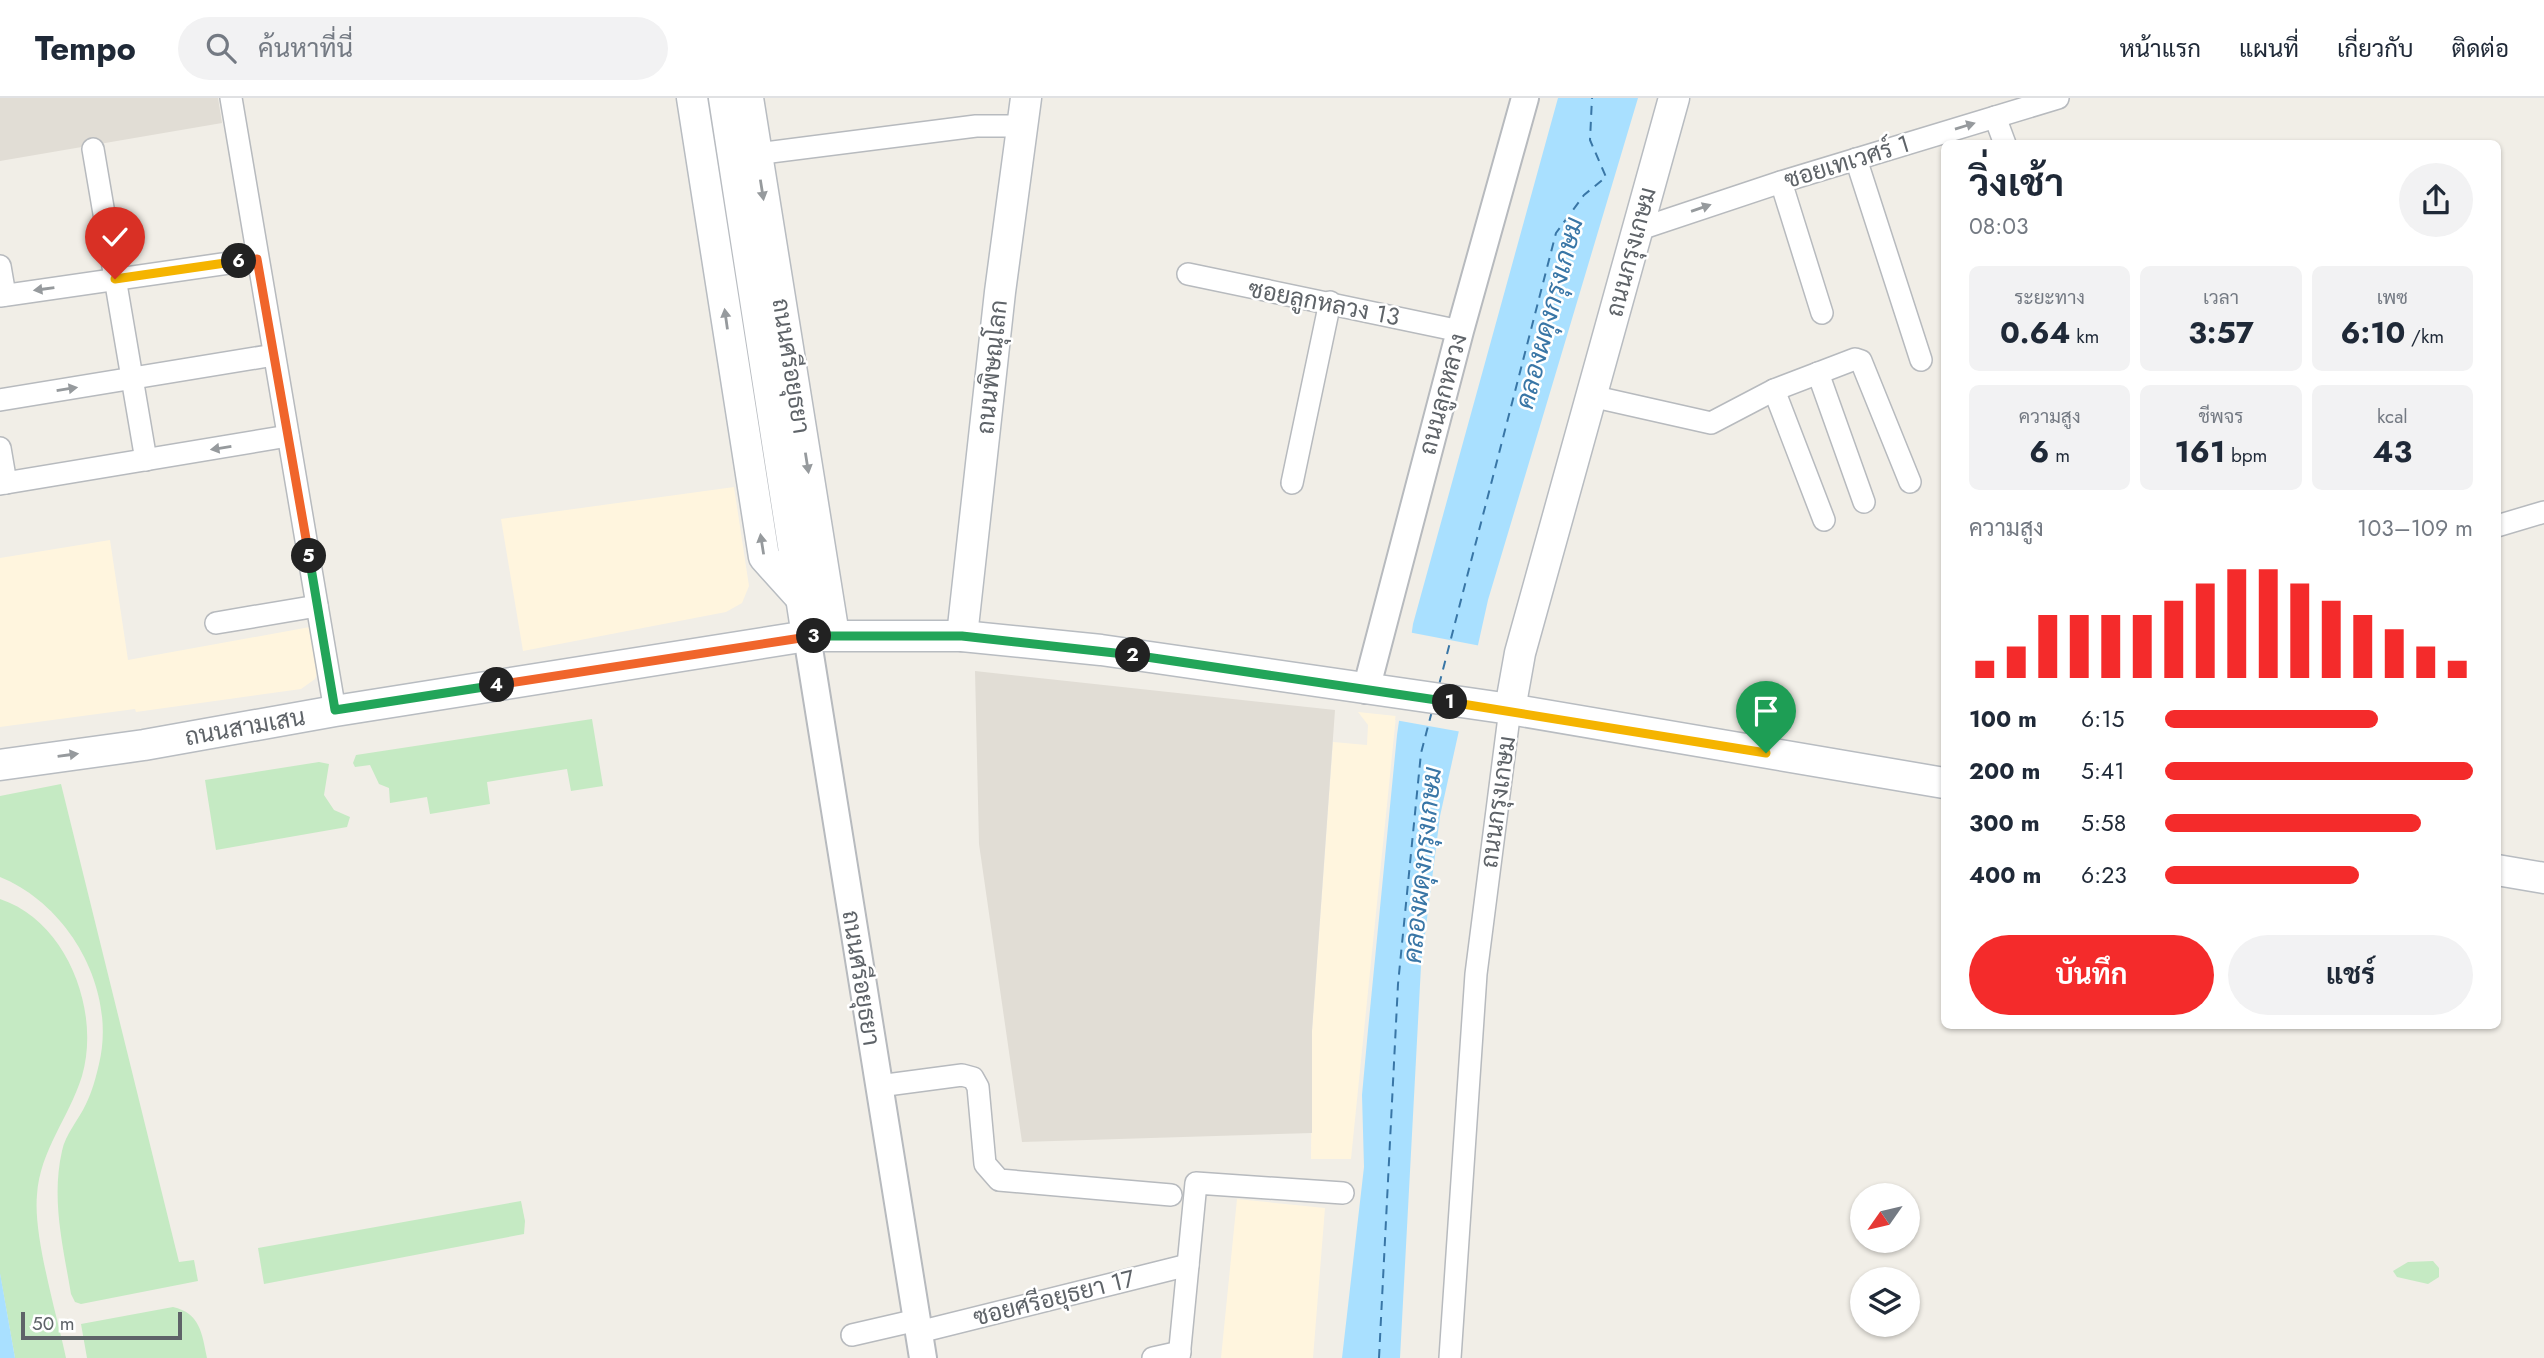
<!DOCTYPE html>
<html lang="th">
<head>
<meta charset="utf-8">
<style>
	:root { --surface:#fff; --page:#f2f2f3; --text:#1f2937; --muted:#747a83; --line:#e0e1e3; --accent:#f42b2b }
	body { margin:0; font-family:Jost,Sarabun,sans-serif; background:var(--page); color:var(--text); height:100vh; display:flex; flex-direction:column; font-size:26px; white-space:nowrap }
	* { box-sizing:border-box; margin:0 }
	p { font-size:23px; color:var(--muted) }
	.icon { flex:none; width:38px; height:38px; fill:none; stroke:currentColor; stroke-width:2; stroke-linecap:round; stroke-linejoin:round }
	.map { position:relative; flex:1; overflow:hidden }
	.side { position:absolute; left:1941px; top:42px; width:560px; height:889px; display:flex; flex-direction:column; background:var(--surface); border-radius:10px; box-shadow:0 2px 5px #0004 }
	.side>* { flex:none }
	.needle { width:46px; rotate:236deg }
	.tools { position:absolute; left:1850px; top:1085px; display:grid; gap:14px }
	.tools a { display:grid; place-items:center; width:70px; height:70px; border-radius:50%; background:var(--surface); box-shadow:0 2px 5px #0004; font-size:35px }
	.scale { position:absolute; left:21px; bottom:18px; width:161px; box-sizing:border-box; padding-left:7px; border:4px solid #5e6368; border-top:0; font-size:19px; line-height:24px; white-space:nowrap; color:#5e6368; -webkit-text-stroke:5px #fff; paint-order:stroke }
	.pin { position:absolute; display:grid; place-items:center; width:60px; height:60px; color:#fff; margin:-72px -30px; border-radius:50% 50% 50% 0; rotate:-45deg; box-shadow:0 0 7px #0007 }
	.pin .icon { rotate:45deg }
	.km { position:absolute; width:35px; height:35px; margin:-18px; border-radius:50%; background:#222; color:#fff; font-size:19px; line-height:35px; text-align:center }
	.round { display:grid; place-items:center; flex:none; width:74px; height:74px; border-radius:37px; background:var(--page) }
	.head { display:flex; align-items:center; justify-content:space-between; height:119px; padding:0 28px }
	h1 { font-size:38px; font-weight:700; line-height:52px }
	.metrics { display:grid; grid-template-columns:repeat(3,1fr); gap:10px; height:119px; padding:7px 28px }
	.metrics div { display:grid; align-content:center; border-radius:10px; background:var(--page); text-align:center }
	.metrics b { font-size:30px; font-weight:700 }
	.metrics small { font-size:19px; font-weight:400 }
	.metrics p { font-size:19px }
	.chart { height:196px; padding:14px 28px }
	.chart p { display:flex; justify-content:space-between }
	.chart svg { width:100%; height:126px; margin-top:7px; stroke:var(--accent); stroke-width:6 }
	.primary-button { display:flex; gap:14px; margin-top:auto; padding:14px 28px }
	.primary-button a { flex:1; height:80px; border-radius:42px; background:var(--accent); color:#fff; font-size:28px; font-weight:700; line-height:80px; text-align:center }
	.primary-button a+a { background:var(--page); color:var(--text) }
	ul { padding:0 28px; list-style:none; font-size:23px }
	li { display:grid; grid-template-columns:112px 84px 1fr; align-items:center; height:52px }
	li i { height:18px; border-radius:9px; background:var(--accent) }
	header { display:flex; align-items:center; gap:42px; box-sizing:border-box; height:98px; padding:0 35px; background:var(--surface); border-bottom:2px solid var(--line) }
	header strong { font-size:33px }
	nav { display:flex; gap:38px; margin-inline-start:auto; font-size:24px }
	.search { width:490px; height:63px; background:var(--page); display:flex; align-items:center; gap:18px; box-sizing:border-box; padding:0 24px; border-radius:38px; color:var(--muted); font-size:26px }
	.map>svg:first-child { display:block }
	.commercial { fill:#fff5de }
	.education { fill:#e1ddd5 }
	.green { fill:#c5eac3 }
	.water { fill:#a9e0ff }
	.pier { fill:#f1eee7 }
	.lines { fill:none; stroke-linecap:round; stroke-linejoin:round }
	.ferry { stroke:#3976a6; stroke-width:2; stroke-dasharray:9 7; stroke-linecap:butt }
	.minor-casing { stroke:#b7babe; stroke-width:24 }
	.tertiary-casing { stroke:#b7babe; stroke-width:30 }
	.secondary-casing { stroke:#b8bcc1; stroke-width:33 }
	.minor { stroke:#fff; stroke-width:21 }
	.tertiary { stroke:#fff; stroke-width:26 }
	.secondary { stroke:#fff; stroke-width:30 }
	.oneway { fill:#969a9d }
	.split-1-casing { stroke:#fff; stroke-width:14 }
	.split-2-casing { stroke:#fff; stroke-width:14 }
	.split-3-casing { stroke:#fff; stroke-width:14 }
	.split-4-casing { stroke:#fff; stroke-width:14 }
	.split-5-casing { stroke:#fff; stroke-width:14 }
	.split-6-casing { stroke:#fff; stroke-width:14 }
	.split-7-casing { stroke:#fff; stroke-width:14 }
	.split-1 { stroke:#f5b400; stroke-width:9 }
	.split-2 { stroke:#22a559; stroke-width:9 }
	.split-3 { stroke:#22a559; stroke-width:9 }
	.split-4 { stroke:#f0652b; stroke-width:9 }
	.split-5 { stroke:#22a559; stroke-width:9 }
	.split-6 { stroke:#f0652b; stroke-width:9 }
	.split-7 { stroke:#f5b400; stroke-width:9 }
	.labels { text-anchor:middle; stroke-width:5; stroke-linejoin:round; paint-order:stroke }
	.street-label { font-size:24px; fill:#5e6368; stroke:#fff }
	.water-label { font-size:26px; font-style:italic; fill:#3976a6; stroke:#fff }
</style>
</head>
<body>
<header>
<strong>Tempo</strong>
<div class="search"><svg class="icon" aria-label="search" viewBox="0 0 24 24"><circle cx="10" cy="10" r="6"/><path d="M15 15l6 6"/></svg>ค้นหาที่นี่</div>
<nav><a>หน้าแรก</a><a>แผนที่</a><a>เกี่ยวกับ</a><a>ติดต่อ</a></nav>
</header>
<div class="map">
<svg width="2544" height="1260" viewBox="0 0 2544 1260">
	<rect width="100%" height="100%" fill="#f1eee7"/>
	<g class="commercial">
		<path d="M734 389 749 488 742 505 726 514 523 553 501 421Z"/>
		<path d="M110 442 128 562 310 529 318 573 315 581 301 591 136 614 135 611 0 629V460Z"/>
		<path d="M1358 614 1396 618 1351 1061H1311L1312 933 1333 644 1367 647 1368 627Z"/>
		<path d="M1237 1101 1325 1110 1313 1260H1221Z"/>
	</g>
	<g class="education">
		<path d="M0 0H218L222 25 0 63Z"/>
		<path d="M975 573 1335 612 1312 933V1035L1022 1044 979 746Z"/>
	</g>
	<g class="green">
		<path d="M592 621 603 688 571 693 567 671 487 684 490 706 430 716 427 699 390 705 389 690 379 686 370 667 355 669 353 665 356 657Z"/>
		<path d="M319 664 329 666 324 697 334 712 350 719 347 729 216 752 205 682Z"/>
		<path d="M61 686 179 1164 194 1162 198 1183 81 1206 75 1204 71 1196C63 1148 51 1101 62 1053 65 1037 79 1021 86 1006 92 994 96 979 99 966 117 891 69 807 0 779V698Z"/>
		<path d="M0 801C67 823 101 913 82 978 69 1020 40 1052 37 1097 33 1138 57 1217 66 1260H15L0 1176Z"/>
		<path d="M521 1103 525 1123 524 1136 264 1186 258 1150Z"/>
		<path d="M2433 1163 2439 1170V1179L2428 1186 2397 1179 2393 1173 2408 1164Z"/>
		<path d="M173 1209C200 1215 202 1235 207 1260H87L81 1226Z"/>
	</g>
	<g class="water">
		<path d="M1558 0H1638L1488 502 1440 718 1421 868 1400 1260H1342L1364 1069 1362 997 1368 932 1397 637 1413 526Z"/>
		<path d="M0 1175 15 1260H0Z"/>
	</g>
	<path class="pier" d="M1408 534 1481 548 1462 634 1395 622Z"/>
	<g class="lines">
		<g class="ferry">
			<path d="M1439 587 1556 135 1584 97 1606 79 1590 42 1592 0"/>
			<path d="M1379 1260 1398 886 1421 655 1432 613"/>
		</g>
		<g class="minor-casing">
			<g id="minor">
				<path d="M231 0 335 613"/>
				<path d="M1995 19 2005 46"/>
				<path d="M93 51 146 362"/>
				<path d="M756 56 976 28H1021"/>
				<path d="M1856 61 1921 262"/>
				<path d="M1781 84 1822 215"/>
				<path d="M1637 132 1781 84 2058 0"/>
				<path d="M0 168 5 197"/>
				<path d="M1188 176 1460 233"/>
				<path d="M0 198 257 161"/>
				<path d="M1818 275 1864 404"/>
				<path d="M1774 292 1824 422"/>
				<path d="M1591 298 1711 325 1774 292 1855 261 1861 263 1910 384"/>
				<path d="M0 302 274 257"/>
				<path d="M0 350 6 385"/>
				<path d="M1292 385 1330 204"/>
				<path d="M0 386 288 338"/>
				<path d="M2497 428 2544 414"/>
				<path d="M216 525 317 508"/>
				<path d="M879 988 962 977 973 980 978 989 985 1066 999 1082 1171 1097"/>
				<path d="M919 1234 1188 1167"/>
				<path d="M852 1237 917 1222"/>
				<path d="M1153 1260 1180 1254"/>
				<path d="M1179 1260 1196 1085 1343 1095"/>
				<path d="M1450 1260 1476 876 1510 611"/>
			</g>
		</g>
		<g class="tertiary-casing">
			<g id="tertiary">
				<path d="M807 538 923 1260"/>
				<path d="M1366 592 1460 233 1525 0"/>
			</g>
		</g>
		<g class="secondary-casing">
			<g id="secondary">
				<path d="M692 0 764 459 800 499"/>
				<path d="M724 0 807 538"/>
				<path d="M748 0 834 537"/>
				<path d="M962 538 1000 194 1026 0"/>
				<path d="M1510 611 1520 555 1674 0"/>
				<path d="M0 667 144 647 335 613 807 538H962L1101 552 1510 611 1944 685"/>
				<path d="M2497 772 2544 780"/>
			</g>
		</g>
		<use href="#minor" class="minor"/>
		<use href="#tertiary" class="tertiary"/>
		<use href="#secondary" class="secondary"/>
	</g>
	<defs><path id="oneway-solid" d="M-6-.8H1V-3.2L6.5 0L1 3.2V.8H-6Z" transform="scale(1.75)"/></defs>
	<g class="oneway">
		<use href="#oneway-solid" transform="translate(1965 28) rotate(-17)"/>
		<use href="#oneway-solid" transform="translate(762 92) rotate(81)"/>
		<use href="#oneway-solid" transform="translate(1701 110) rotate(-19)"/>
		<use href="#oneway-solid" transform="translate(44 191) rotate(172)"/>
		<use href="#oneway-solid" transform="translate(726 221) rotate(-98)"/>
		<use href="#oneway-solid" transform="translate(67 291) rotate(-9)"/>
		<use href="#oneway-solid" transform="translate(221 350) rotate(171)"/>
		<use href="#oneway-solid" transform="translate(807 365) rotate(81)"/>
		<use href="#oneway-solid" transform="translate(762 446) rotate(-99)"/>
		<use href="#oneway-solid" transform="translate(68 657) rotate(-8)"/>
	</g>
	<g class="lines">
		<g class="split-1-casing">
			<path id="split-1" d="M1450 604 1766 655"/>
		</g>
		<g class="split-2-casing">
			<path id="split-2" d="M1133 557 1450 604"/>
		</g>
		<g class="split-3-casing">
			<path id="split-3" d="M814 538H962L1133 557"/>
		</g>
		<g class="split-4-casing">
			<path id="split-4" d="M497 587 814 538"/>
		</g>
		<g class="split-5-casing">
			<path id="split-5" d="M309 458 335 612 497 587"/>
		</g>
		<g class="split-6-casing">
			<path id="split-6" d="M239 163 257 161 309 458"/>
		</g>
		<g class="split-7-casing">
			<path id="split-7" d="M115 181 239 163"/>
		</g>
		<use href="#split-1" class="split-1"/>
		<use href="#split-2" class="split-2"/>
		<use href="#split-3" class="split-3"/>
		<use href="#split-4" class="split-4"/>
		<use href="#split-5" class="split-5"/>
		<use href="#split-6" class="split-6"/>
		<use href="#split-7" class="split-7"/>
	</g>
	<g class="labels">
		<g class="street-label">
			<text transform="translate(1847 64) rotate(-17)" y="8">ซอยเทเวศร์ 1</text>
			<text transform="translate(1631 154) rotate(-75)" y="8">ถนนกรุงเกษม</text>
			<text transform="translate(1324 205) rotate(11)" y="8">ซอยลูกหลวง 13</text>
			<text transform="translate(791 268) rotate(81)" y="8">ถนนศรีอยุธยา</text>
			<text transform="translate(992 269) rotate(-84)" y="8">ถนนพิษณุโลก</text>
			<text transform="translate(1443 296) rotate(-75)" y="8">ถนนลูกหลวง</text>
			<text transform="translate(245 629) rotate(-10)" y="8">ถนนสามเสน</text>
			<text transform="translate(1498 704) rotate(-82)" y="8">ถนนกรุงเกษม</text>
			<text transform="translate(861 880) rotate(81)" y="8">ถนนศรีอยุธยา</text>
			<text transform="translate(1054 1200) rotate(-14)" y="8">ซอยศรีอยุธยา 17</text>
		</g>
		<g class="water-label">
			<text transform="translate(1549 215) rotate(-75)" y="9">คลองผดุงกรุงเกษม</text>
			<text transform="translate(1422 767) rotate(-84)" y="9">คลองผดุงกรุงเกษม</text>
		</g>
	</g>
</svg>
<div class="tools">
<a><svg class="needle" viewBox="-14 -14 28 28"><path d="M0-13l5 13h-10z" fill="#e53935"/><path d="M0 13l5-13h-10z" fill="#747a83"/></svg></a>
<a><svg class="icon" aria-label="layers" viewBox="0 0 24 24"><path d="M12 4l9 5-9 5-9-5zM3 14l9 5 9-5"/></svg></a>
</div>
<div class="scale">50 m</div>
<div class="pin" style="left:1766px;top:655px;background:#1e9e55"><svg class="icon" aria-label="arrive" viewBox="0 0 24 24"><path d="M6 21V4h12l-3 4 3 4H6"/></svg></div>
<div class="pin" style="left:115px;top:181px;background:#d93025"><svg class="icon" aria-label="check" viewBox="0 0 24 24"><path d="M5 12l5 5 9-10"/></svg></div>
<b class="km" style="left:1450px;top:604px">1</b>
<b class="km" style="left:1133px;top:557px">2</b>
<b class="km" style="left:814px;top:538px">3</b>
<b class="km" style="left:497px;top:587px">4</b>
<b class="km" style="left:309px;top:458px">5</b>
<b class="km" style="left:239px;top:163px">6</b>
<section class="side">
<div class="head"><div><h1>วิ่งเช้า</h1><p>08:03</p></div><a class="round"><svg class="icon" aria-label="share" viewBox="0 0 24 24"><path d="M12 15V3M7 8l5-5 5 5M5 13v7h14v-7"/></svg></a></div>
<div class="metrics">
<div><p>ระยะทาง</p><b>0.64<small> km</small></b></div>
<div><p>เวลา</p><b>3:57</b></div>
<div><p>เพซ</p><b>6:10<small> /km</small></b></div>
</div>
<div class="metrics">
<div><p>ความสูง</p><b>6<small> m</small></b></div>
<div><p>ชีพจร</p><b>161<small> bpm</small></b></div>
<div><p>kcal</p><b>43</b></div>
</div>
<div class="chart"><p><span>ความสูง</span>103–109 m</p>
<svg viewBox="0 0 160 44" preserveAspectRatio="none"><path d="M5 44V38M15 44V33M25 44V22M35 44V22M45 44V22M55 44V22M65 44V17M75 44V11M85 44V6M95 44V6M105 44V11M115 44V17M125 44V22M135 44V27M145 44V33M155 44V38"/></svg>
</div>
<ul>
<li><b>100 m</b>6:15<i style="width:69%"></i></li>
<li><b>200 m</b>5:41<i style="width:100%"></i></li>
<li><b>300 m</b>5:58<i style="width:83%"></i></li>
<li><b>400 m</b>6:23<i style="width:63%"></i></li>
</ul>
<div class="primary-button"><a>บันทึก</a><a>แชร์</a></div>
</section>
</div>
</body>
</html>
